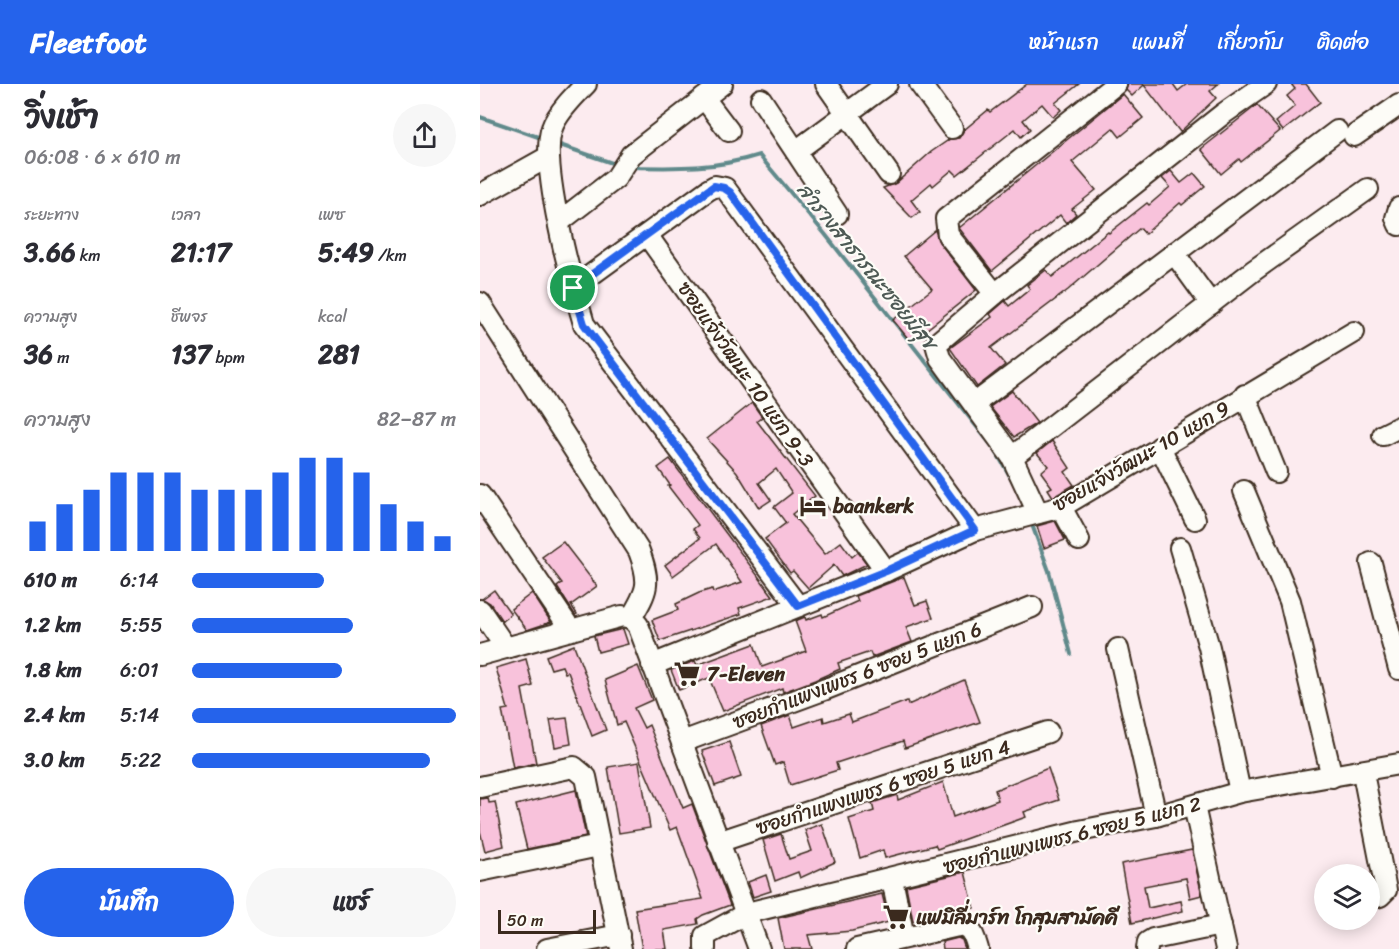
<!DOCTYPE html>
<html lang="th">
<head>
<meta charset="utf-8">
<style>
	:root { --surface:#fff; --page:#f7f7f7; --text:#2b2b33; --muted:#7c7c81; --accent:#2563eb }
	body { margin:0; font-family:Sriracha,"Playpen Sans Thai",sans-serif; background:var(--page); color:var(--text); height:100vh; display:flex; flex-direction:column; font-size:22px; white-space:nowrap }
	* { box-sizing:border-box; margin:0 }
	p { font-size:20px; color:var(--muted) }
	.icon { flex:none; width:33px; height:33px; fill:none; stroke:currentColor; stroke-width:2; stroke-linecap:round; stroke-linejoin:round }
	.map { position:relative; flex:1; overflow:hidden }
	.panel { display:flex; flex-direction:column; background:var(--surface); width:480px }
	.panel>* { flex:none }
	.fabs { position:absolute; left:834px; top:780px; display:grid; gap:12px }
	.fabs a { display:grid; place-items:center; width:66px; height:66px; border-radius:50%; background:var(--surface); box-shadow:0 3px 15px #0003; font-size:30px }
	.scale { position:absolute; left:18px; bottom:15px; width:98px; box-sizing:border-box; padding-left:6px; border:3px solid #3b2a1e; border-top:0; font-size:16px; line-height:21px; white-space:nowrap; color:#3b2a1e; -webkit-text-stroke:4px #fdfcf7; paint-order:stroke }
	.pin { position:absolute; display:grid; place-items:center; width:51px; height:51px; color:#fff; margin:-26px; border:3px solid #fff; border-radius:50%; box-shadow:0 2px 6px #0007 }
	.round { display:grid; place-items:center; flex:none; width:63px; height:63px; border-radius:32px; background:var(--page) }
	.headline { display:flex; align-items:center; justify-content:space-between; height:102px; padding:0 24px }
	h1 { font-size:33px; font-weight:800; line-height:45px }
	.metrics { display:grid; grid-template-columns:repeat(3,1fr); gap:9px; height:102px; padding:6px 24px }
	.metrics div { display:grid; align-content:center }
	.metrics b { font-size:26px; font-weight:800 }
	.metrics small { font-size:16px; font-weight:400 }
	.metrics p { font-size:16px }
	.chart { height:168px; padding:12px 24px }
	.chart p { display:flex; justify-content:space-between }
	.chart svg { width:100%; height:108px; margin-top:6px; stroke:var(--accent); stroke-width:6 }
	.action { display:flex; gap:12px; margin-top:auto; padding:12px 24px }
	.action a { flex:1; height:69px; border-radius:36px; background:var(--accent); color:#fff; font-size:24px; font-weight:800; line-height:69px; text-align:center }
	.action a+a { background:var(--page); color:var(--text) }
	ul { padding:0 24px; list-style:none; font-size:20px }
	li { display:grid; grid-template-columns:96px 72px 1fr; align-items:center; height:45px }
	li i { height:15px; border-radius:8px; background:var(--accent) }
	header { display:flex; align-items:center; gap:36px; box-sizing:border-box; height:84px; padding:0 30px; background:var(--accent); color:#fff }
	header strong { font-size:28px }
	nav { display:flex; gap:33px; margin-inline-start:auto; font-size:21px }
	main { display:flex; flex:1; min-height:0 }
	.map>svg:first-child { display:block }
	.lines { fill:none; stroke-linecap:round; stroke-linejoin:round }
	.stream { stroke:#618a8b; stroke-width:4 }
	.building { fill:#f8c2db; stroke:#3b2a1e; stroke-width:1.5 }
	.minor-casing { stroke:#3b2a1e; stroke-width:24 }
	.minor { stroke:#fdfcf7; stroke-width:20 }
	.route-casing { stroke:#fff; stroke-width:12 }
	.route { stroke:#2563eb; stroke-width:8 }
	.labels { text-anchor:middle; stroke-width:4.5; stroke-linejoin:round; paint-order:stroke }
	.street-label { font-size:20px; fill:#3b2a1e; stroke:#fdfcf7 }
	.poi-label { font-size:20px; font-weight:bold; fill:#3b2a1e; stroke:#fdfcf7; text-anchor:start }
	.water-label { font-size:21px; font-style:italic; fill:#4e5a55; stroke:#fdfcf7 }
</style>
</head>
<body>
<header>
<strong>Fleetfoot</strong>
<nav><a>หน้าแรก</a><a>แผนที่</a><a>เกี่ยวกับ</a><a>ติดต่อ</a></nav>
</header>
<main>
<section class="panel">
<div class="headline"><div><h1>วิ่งเช้า</h1><p>06:08 · 6 × 610 m</p></div><a class="round"><svg class="icon" aria-label="share" viewBox="0 0 24 24"><path d="M12 15V3M7 8l5-5 5 5M5 13v7h14v-7"/></svg></a></div>
<div class="metrics">
<div><p>ระยะทาง</p><b>3.66<small> km</small></b></div>
<div><p>เวลา</p><b>21:17</b></div>
<div><p>เพซ</p><b>5:49<small> /km</small></b></div>
</div>
<div class="metrics">
<div><p>ความสูง</p><b>36<small> m</small></b></div>
<div><p>ชีพจร</p><b>137<small> bpm</small></b></div>
<div><p>kcal</p><b>281</b></div>
</div>
<div class="chart"><p><span>ความสูง</span>82–87 m</p>
<svg viewBox="0 0 160 44" preserveAspectRatio="none"><path d="M5 44V32M15 44V25M25 44V19M35 44V12M45 44V12M55 44V12M65 44V19M75 44V19M85 44V19M95 44V12M105 44V6M115 44V6M125 44V12M135 44V25M145 44V32M155 44V38"/></svg>
</div>
<ul>
<li><b>610 m</b>6:14<i style="width:50%"></i></li>
<li><b>1.2 km</b>5:55<i style="width:61%"></i></li>
<li><b>1.8 km</b>6:01<i style="width:57%"></i></li>
<li><b>2.4 km</b>5:14<i style="width:100%"></i></li>
<li><b>3.0 km</b>5:22<i style="width:90%"></i></li>
</ul>
<div class="action"><a>บันทึก</a><a>แชร์</a></div>
</section>
<div class="map">
<svg width="919" height="865" viewBox="0 0 919 865">
	<rect width="100%" height="100%" fill="#fcebef"/>
	<filter id="ink" filterUnits="userSpaceOnUse"><feTurbulence type="fractalNoise" baseFrequency=".0167" numOctaves="2"/><feDisplacementMap in="SourceGraphic" scale="12" xChannelSelector="R" yChannelSelector="G"/><feConvolveMatrix kernelMatrix="1 2 1 2 8 2 1 2 1" color-interpolation-filters="sRGB"/></filter>
	<g filter="url(#ink)">
		<g class="lines">
			<g class="stream">
				<path d="M0 33 64 55"/>
				<path d="M74 59 138 81"/>
				<path d="M151 83C196 84 236 85 279 71L345 150 515 366 535 401"/>
				<path d="M551 438 569 487 591 570"/>
			</g>
		</g>
		<g class="building">
			<path d="M547 0H599L575 19 581 26 573 33 562 20 543 36 550 45 541 53 535 45 477 91 472 86 453 102 451 99 431 116 440 128 432 134 403 104 416 99 451 68 470 55 479 54 484 46 508 26 510 28Z"/>
			<path d="M648 0H693L698 7 707 0H738L730 7 736 14 700 48 664 1 652 12 646 6Z"/>
			<path d="M811 0H826L840 18 803 47 796 38 815 22 807 12 815 5Z"/>
			<path d="M643 10 663 34 640 53 633 44 592 78 616 106 592 125 596 130 586 139 580 131 512 187 479 144Z"/>
			<path d="M777 21 800 47 761 78 759 75 741 90 721 65Z"/>
			<path d="M691 87 701 99 714 89 725 102 702 121 700 119 665 150 660 144 588 206 511 264 525 281 497 303 470 264 512 233 510 230 525 217 529 222 550 205 547 201 566 186 572 193 628 148 629 149 667 119 669 121 690 103 682 94Z"/>
			<path d="M455 146 459 158 496 206 431 258 413 236 452 205 424 172Z"/>
			<path d="M532 307 557 339 534 353 510 323Z"/>
			<path d="M272 319 282 333 277 337 335 412 312 430 345 470 361 458 372 473 378 468 387 480 362 492 354 481 328 504 313 487 310 489 285 455 306 439 294 423 312 409 296 385 279 399 291 416 279 424 257 388 227 355Z"/>
			<path d="M572 357 590 384 585 388 594 401 573 413 568 405 572 403 561 388 568 382 557 369Z"/>
			<path d="M190 375 293 512 259 524 261 530 180 557 172 536 198 526 196 520 219 509 232 505 233 508 262 498 236 460 193 492 185 481 220 454 213 445 218 441 188 402 190 401 178 384Z"/>
			<path d="M575 437 585 456 564 464 557 442Z"/>
			<path d="M83 458 117 502 91 521 97 530 95 531 77 503 82 499 62 473Z"/>
			<path d="M424 493 435 521 447 517 453 534 426 543 432 558 392 573 390 568 358 579 360 585 335 596 303 608 302 604 243 627 229 594 199 606 191 586 215 577 217 581 274 560 282 583 326 567 315 537 325 533 326 536 342 530 343 533 378 517 376 512Z"/>
			<path d="M14 506 31 530 22 537 10 519 2 515Z"/>
			<path d="M52 509 71 538 47 546 31 525Z"/>
			<path d="M143 545 148 560 118 568 114 552Z"/>
			<path d="M94 561 126 646 112 652 88 588 85 589 82 582 71 585 66 572Z"/>
			<path d="M46 575 53 602 42 605 56 679 33 684 22 626 28 625 16 584Z"/>
			<path d="M158 582 172 616 154 624 164 644 169 641 203 724 212 720 250 821 223 831 217 835 218 840 184 846 187 865H162L155 825 223 815 197 743 190 746 144 638 137 641 125 596Z"/>
			<path d="M484 596 500 638 425 664 423 657 356 679 358 686 310 701 303 678 295 681 281 642 310 631 314 643 343 633 344 638 369 630 372 638 427 617 428 621Z"/>
			<path d="M87 634 91 660 75 663 70 636Z"/>
			<path d="M249 658 261 693 235 702 222 667Z"/>
			<path d="M159 678 170 744 139 749 128 683Z"/>
			<path d="M568 684 579 716 544 728 546 733 457 765 455 761 405 774 403 766 380 774 369 735 394 727 392 719 417 711 418 716 463 698 473 733 518 716 515 706Z"/>
			<path d="M96 706 106 753 47 765 36 721Z"/>
			<path d="M8 714 9 719 15 718 24 762 5 767 0 747V715Z"/>
			<path d="M342 740 355 778 320 794 318 788 295 797 283 756 301 750 309 775 332 767 325 746Z"/>
			<path d="M712 766 722 811 710 814 706 794 664 802 668 824 701 817 703 827 652 839 641 780Z"/>
			<path d="M485 788 494 824 433 837 426 802Z"/>
			<path d="M286 791 291 807 273 813 268 798Z"/>
			<path d="M402 810 409 838 372 847 328 851 332 865H304L298 834Z"/>
			<path d="M478 854 482 856 485 865H463L462 858Z"/>
		</g>
		<g class="lines">
			<g class="minor-casing">
				<g id="minor">
					<path d="M106 0C95 11 77 29 72 44 59 79 92 201 104 240L318 522"/>
					<path d="M346 0 409 90"/>
					<path d="M440 0 472 44"/>
					<path d="M224 14 249 47"/>
					<path d="M281 15 357 130"/>
					<path d="M874 52 919 21"/>
					<path d="M316 67 407 0"/>
					<path d="M0 111 68 73"/>
					<path d="M919 124 916 134 919 141"/>
					<path d="M79 138 136 94 151 71 242 0"/>
					<path d="M167 151 406 487"/>
					<path d="M694 169 731 220"/>
					<path d="M93 204 228 106 235 102 245 104 495 446"/>
					<path d="M515 210 468 151 466 135 636 0"/>
					<path d="M0 219 159 467C171 499 168 506 151 534"/>
					<path d="M765 311 796 388"/>
					<path d="M494 320 857 47"/>
					<path d="M903 351 919 343"/>
					<path d="M680 363 715 435"/>
					<path d="M532 373 773 187 888 105"/>
					<path d="M764 407 810 517 852 693"/>
					<path d="M0 411 91 546"/>
					<path d="M581 423 599 456"/>
					<path d="M558 429 532 373 460 274 456 260 515 210 743 30 786 0"/>
					<path d="M700 464 729 563 760 708"/>
					<path d="M891 479 919 585"/>
					<path d="M0 526 26 564"/>
					<path d="M638 565 676 732"/>
					<path d="M0 571 142 532 151 534 158 541 279 865"/>
					<path d="M172 581 406 487 495 446 581 423 874 248"/>
					<path d="M202 658 346 605 552 523"/>
					<path d="M883 689 906 806 900 812 890 815"/>
					<path d="M0 703 94 683 106 693 141 865"/>
					<path d="M714 722 746 865"/>
					<path d="M238 758 568 648"/>
					<path d="M0 787 119 762"/>
					<path d="M412 795 424 853"/>
					<path d="M67 865 139 851"/>
					<path d="M225 865V852L267 829 599 747 676 732 760 708 919 680"/>
					<path d="M377 865 478 842C493 843 494 852 498 865"/>
					<path d="M667 865 668 858 673 855 741 841"/>
				</g>
			</g>
			<use href="#minor" class="minor"/>
		</g>
	</g>
	<g class="lines" filter="url(#ink)">
		<g class="route-casing">
			<path id="route" d="M234 102 244 104 250 108 495 446 406 487 318 522 115 255 104 240 93 204Z"/>
		</g>
		<use href="#route" class="route"/>
	</g>
	<defs>
		<g id="hotel-bare" transform="scale(2.07)"><path d="M-6-4.5h1.5V1H6V5H4.5V3h-9V5H-6ZM-4 0a1.8 1.8 0 1 1 3.6 0ZM.5 0V-2.5h3Q6-2.5 6 0Z" fill="#3b2a1e" stroke="#fdfcf7" stroke-width="2.5" paint-order="stroke"/></g>
		<g id="supermarket-bare" transform="scale(2.07)"><path d="M-6-5.5h2.5l.6 2H6L4.5 2H-2.5L-4.4-4H-6ZM-1.5 3.2a1.3 1.3 0 1 0 .1 0ZM3 3.2a1.3 1.3 0 1 0 .1 0Z" fill="#3b2a1e" stroke="#fdfcf7" stroke-width="2.5" paint-order="stroke"/></g>
	</defs>
	<g fill-rule="evenodd">
		<use href="#hotel-bare" x="333" y="422"/>
		<use href="#supermarket-bare" x="207" y="590"/>
		<use href="#supermarket-bare" x="416" y="833"/>
	</g>
	<g class="labels">
		<g class="street-label">
			<text transform="translate(266 290) rotate(55)" y="7">ซอยแจ้งวัฒนะ 10 แยก 9-3</text>
			<text transform="translate(661 372) rotate(-30)" y="7">ซอยแจ้งวัฒนะ 10 แยก 9</text>
			<text transform="translate(377 591) rotate(-21)" y="7">ซอยกำแพงเพชร 6 ซอย 5 แยก 6</text>
			<text transform="translate(403 703) rotate(-18)" y="7">ซอยกำแพงเพชร 6 ซอย 5 แยก 4</text>
			<text transform="translate(592 751) rotate(-14)" y="7">ซอยกำแพงเพชร 6 ซอย 5 แยก 2</text>
		</g>
		<g class="poi-label">
			<text x="353" y="429">baankerk</text>
			<text x="227" y="597">7-Eleven</text>
			<text x="436" y="840">แฟมิลี่มาร์ท โกสุมสามัคคี</text>
		</g>
		<g class="water-label">
			<text transform="translate(387 182) rotate(51)" y="7">ลำรางสาธารณะซอยมีสุข</text>
		</g>
	</g>
</svg>
<div class="fabs">
<a><svg class="icon" aria-label="layers" viewBox="0 0 24 24"><path d="M12 4l9 5-9 5-9-5zM3 14l9 5 9-5"/></svg></a>
</div>
<div class="scale">50 m</div>
<div class="pin" style="left:93px;top:204px;background:#1e9e55"><svg class="icon" aria-label="arrive" viewBox="0 0 24 24"><path d="M6 21V4h12l-3 4 3 4H6"/></svg></div>
</div>
</main>
</body>
</html>
